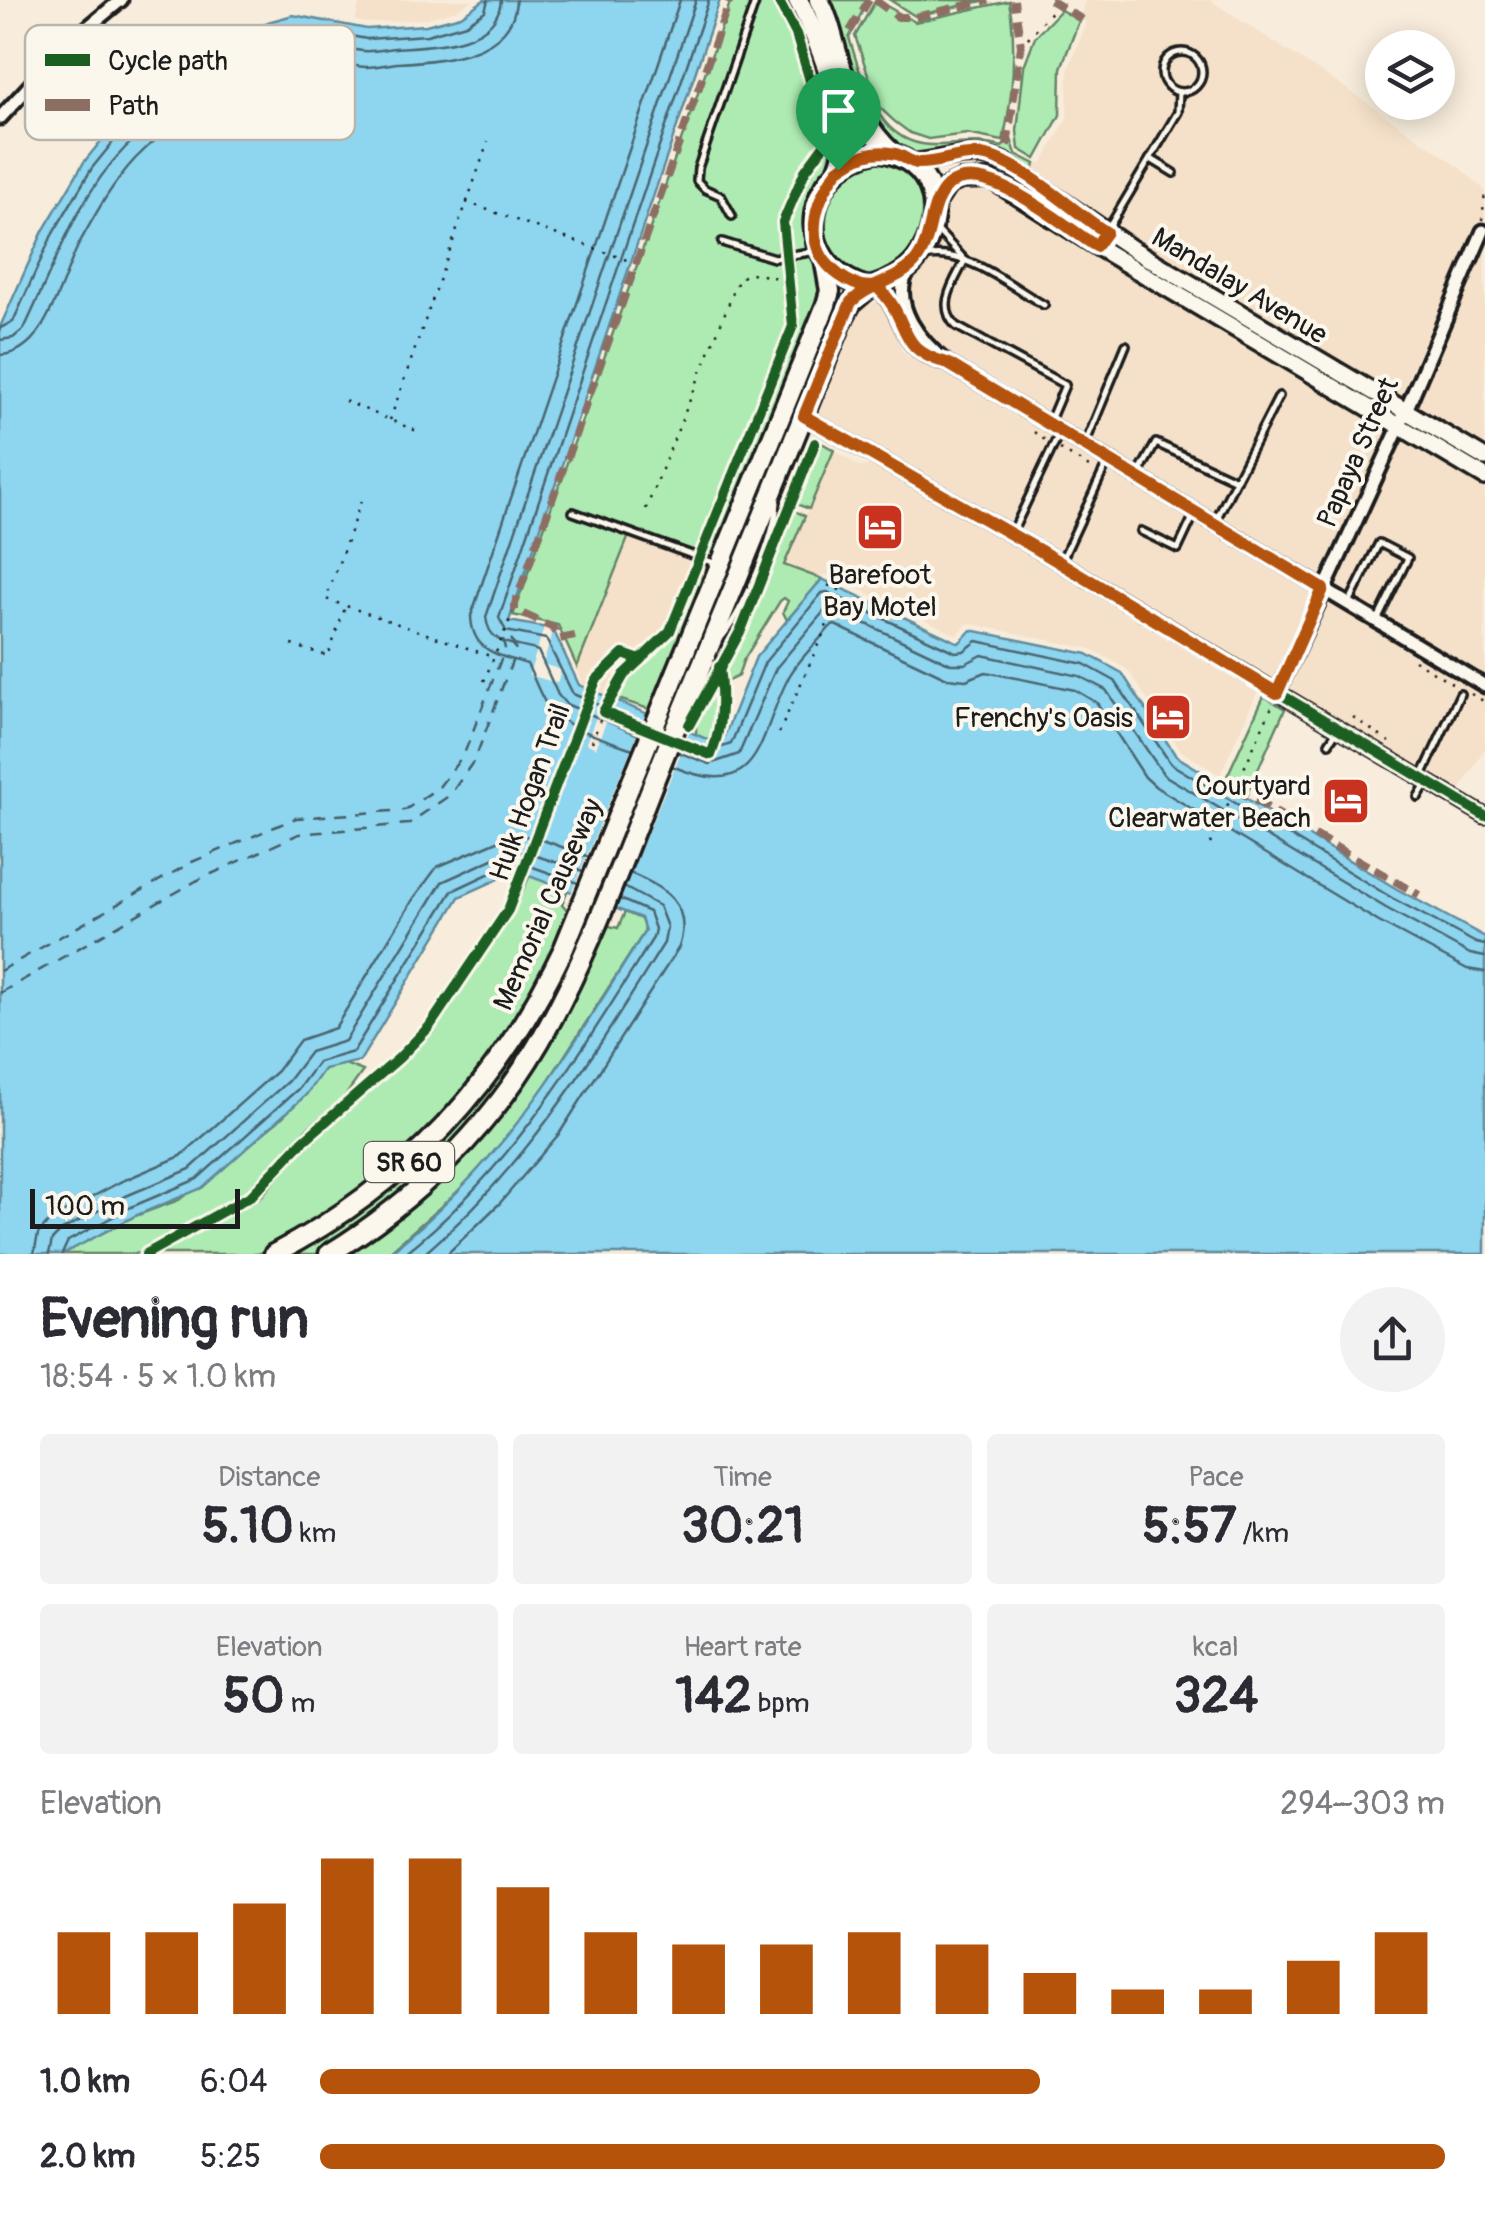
<!DOCTYPE html>
<html lang="en">
<head>
<meta charset="utf-8">
<style>
	:root { --surface:#fff; --page:#f2f2f3; --text:#2b2b33; --muted:#7c7c81; --accent:#b45309 }
	body { margin:0; font-family:Pangolin,sans-serif; background:var(--page); color:var(--text); height:100vh; display:flex; flex-direction:column; font-size:38px; white-space:nowrap }
	* { box-sizing:border-box; margin:0 }
	p { font-size:32px; color:var(--muted) }
	.icon { flex:none; width:55px; height:55px; fill:none; stroke:currentColor; stroke-width:2; stroke-linecap:round; stroke-linejoin:round }
	.map { position:relative; height:1254px; overflow:hidden }
	.panel { display:flex; flex-direction:column; background:var(--surface); flex:1 }
	.panel>* { flex:none }
	.fabs { position:absolute; left:1365px; top:30px; display:grid; gap:20px }
	.fabs a { display:grid; place-items:center; width:90px; height:90px; border-radius:50%; background:var(--surface); box-shadow:0 5px 25px #0003; font-size:50px }
	.scale { position:absolute; left:30px; bottom:25px; width:210px; box-sizing:border-box; padding-left:10px; border:5px solid #1c1c1c; border-top:0; font-size:28px; line-height:35px; white-space:nowrap; color:#1c1c1c; -webkit-text-stroke:8px #fbf7ec; paint-order:stroke }
	.pin { position:absolute; display:grid; place-items:center; width:85px; height:85px; color:#fff; margin:-102px -42px; border-radius:50% 50% 50% 0; rotate:-45deg; box-shadow:0 0 10px #0007 }
	.pin .icon { rotate:45deg }
	.round { display:grid; place-items:center; flex:none; width:105px; height:105px; border-radius:52px; background:var(--page) }
	.head { display:flex; align-items:center; justify-content:space-between; height:170px; padding:0 40px }
	h1 { font-size:55px; font-weight:700; line-height:75px }
	.stats { display:grid; grid-template-columns:repeat(3,1fr); gap:15px; height:170px; padding:10px 40px }
	.stats div { display:grid; align-content:center; border-radius:10px; background:var(--page); text-align:center }
	.stats b { font-size:50px; font-weight:700 }
	.stats small { font-size:28px; font-weight:400 }
	.stats p { font-size:28px }
	.chart { height:280px; padding:20px 40px }
	.chart p { display:flex; justify-content:space-between }
	.chart svg { width:100%; height:180px; margin-top:10px; stroke:var(--accent); stroke-width:6 }
	ul { padding:0 40px; list-style:none; font-size:32px }
	li { display:grid; grid-template-columns:160px 120px 1fr; align-items:center; height:75px }
	li i { height:25px; border-radius:12px; background:var(--accent) }
	.map>svg:first-child { display:block }
	.built { fill:#f5e1c9 }
	.green { fill:#aeebb2; stroke:#658467; stroke-width:2.5 }
	.water { fill:#8ed5f0; stroke:#608b9b; stroke-width:2.5 }
	.pier { fill:#f8eddc }
	.lines { fill:none; stroke-linecap:round; stroke-linejoin:round }
	.shore { stroke:#4a6671; stroke-width:2.5 }
	.ferry { stroke:#445d66; stroke-width:2.5; stroke-dasharray:12 10; stroke-linecap:butt }
	.lane-casing { stroke:#1c1c1c; stroke-width:12 }
	.street-casing { stroke:#1c1c1c; stroke-width:19 }
	.secondary-casing { stroke:#1c1c1c; stroke-width:22 }
	.primary-casing { stroke:#1c1c1c; stroke-width:25 }
	.path { stroke:#1c1c1c; stroke-width:2.5; stroke-dasharray:2.5 8; stroke-linecap:butt }
	.lane { stroke:#fbf7ec; stroke-width:5 }
	.street { stroke:#fbf7ec; stroke-width:11 }
	.secondary { stroke:#fbf7ec; stroke-width:15 }
	.primary { stroke:#fbf7ec; stroke-width:18 }
	.quiet { stroke:#8d6e63; stroke-width:8; stroke-dasharray:15 8; stroke-linecap:butt }
	.cycleway-casing { stroke:#fbf7ec; stroke-width:16 }
	.cycleway { stroke:#1b5e20; stroke-width:10 }
	.route-casing { stroke:#fff; stroke-width:20 }
	.route { stroke:#b45309; stroke-width:12 }
	.labels { text-anchor:middle; stroke-width:8; stroke-linejoin:round; paint-order:stroke }
	.shield { fill:#fbf7ec; stroke:#5f5e5a; stroke-width:2.5 }
	.shield-label { font-size:25px; font-weight:bold; fill:#1c1c1c }
	.street-label { font-size:28px; fill:#1c1c1c; stroke:#fbf7ec }
	.poi-label { font-size:28px; fill:#1c1c1c; stroke:#fbf7ec; text-anchor:end }
	.key { fill:#fbf7ec; stroke:#b8b5ae; stroke-width:2.5 }
	.key-label { font-size:28px; fill:#1c1c1c }
</style>
</head>
<body>
<div class="map">
<svg width="1485" height="1254" viewBox="0 0 1485 1254">
	<rect width="100%" height="100%" fill="#f8eddc"/>
	<filter id="ink" filterUnits="userSpaceOnUse"><feTurbulence type="fractalNoise" baseFrequency=".01" numOctaves="2"/><feDisplacementMap in="SourceGraphic" scale="20" xChannelSelector="R" yChannelSelector="G"/><feConvolveMatrix kernelMatrix="1 2 1 2 8 2 1 2 1" color-interpolation-filters="sRGB"/></filter>
	<g filter="url(#ink)">
		<g class="built">
			<path d="M360 0H472L457 10 424 19 367 23 355 21Z"/>
			<path d="M1085 0H1210L1356 95 1454 163 1485 190V224L1478 222 1399 399 1138 244 1033 172 1035 164 1043 162 1067 118 1068 70 1086 24 1081 14Z"/>
			<path d="M988 186 1115 266 1389 427 1319 578 956 360 925 334 911 297V284L931 255 942 211 954 192 964 187Z"/>
			<path d="M1485 246V450L1414 408Z"/>
			<path d="M881 301 892 317 901 349 908 357 949 373 1313 591 1273 682 814 413 858 307Z"/>
			<path d="M1404 436 1485 485V677L1333 586Z"/>
			<path d="M834 450 861 467 876 463 899 474 1261 692 1257 693 1220 775 1181 751 1128 670 1091 649 972 624H967L957 635 829 575 814 576 783 566Z"/>
			<path d="M630 533 712 563 652 710 584 688 577 667Z"/>
			<path d="M1327 600 1485 694V748L1459 792 1287 691Z"/>
		</g>
		<g class="green">
			<path d="M731 0H789C804 30 844 121 836 153 829 178 806 201 806 230 806 260 825 272 818 307L712 563 630 533 577 667 558 625 513 615Z"/>
			<path d="M828 0H868L849 38C863 79 875 143 931 145 956 146 976 139 1002 147L1011 139 1016 154 1035 164 1033 172 992 149 959 147 916 155 895 146 882 133 861 97Z"/>
			<path d="M876 0 915 22 1009 1C1017 45 1013 97 1003 141L967 134 928 139 910 133 894 121 879 107 855 36Z"/>
			<path d="M890 0H987L915 16Z"/>
			<path d="M1061 10 1079 21 1061 68 1060 115 1036 159 1019 149 1017 131 1024 66 1035 37Z"/>
			<path d="M884 162C960 183 908 301 849 270 838 264 829 251 827 239 820 201 845 165 884 162Z"/>
			<path d="M784 426 789 435 681 693 678 692 686 667Z"/>
			<path d="M820 442 834 450 809 509 794 503Z"/>
			<path d="M791 509 805 516 784 565 822 579 787 620 783 612 788 601 784 598 780 601 743 661 738 676 724 683 721 669 747 629 789 526Z"/>
			<path d="M701 573 702 588 652 710 615 698 626 680 672 636 698 574Z"/>
			<path d="M716 677 719 697 711 741 696 735C695 712 704 697 716 677Z"/>
			<path d="M1264 696 1285 709 1245 798 1223 785Z"/>
			<path d="M530 875 568 889 562 904 569 912C521 1043 434 1146 317 1220 299 1231 278 1249 257 1254 237 1254 182 1254 158 1254L261 1197 309 1141 405 1059 447 1012 513 912Z"/>
			<path d="M625 912 641 919 645 931 529 1111 473 1178 387 1254H349C476 1175 548 1059 605 925L618 928Z"/>
			<path d="M550 996 554 998C510 1090 441 1163 361 1225 349 1234 332 1251 316 1254 309 1254 301 1254 293 1254 402 1192 489 1105 550 996Z"/>
			<path d="M345 1064 363 1071 343 1099 305 1130 258 1184 237 1200 135 1254H62L135 1216 179 1200 277 1122 305 1095 324 1069Z"/>
		</g>
		<path class="water" d="M484 0H720L509 621 553 629 579 685 711 741 724 737 756 657 822 579 959 643 971 630 1087 654 1122 673 1176 756 1397 889 1485 937V1254H388C506 1161 566 1056 645 931L641 918 516 871 459 897 360 1061 324 1069 306 1095 202 1188 135 1216 63 1254H0V327L43 231 84 162 106 135 165 86 268 22 293 15 367 29 426 25 461 16Z"/>
		<g class="pier">
			<path d="M544 627 553 632 543 664 561 670 557 683 529 675Z"/>
			<path d="M588 684 597 689 527 879 517 876Z"/>
			<path d="M605 694 615 698 611 711 641 723 648 709 691 728 686 740 708 749 713 741 722 738 712 763 705 760V757L683 748 614 913 570 896 639 730 608 717 596 748 586 743Z"/>
		</g>
		<g class="lines">
			<g class="shore">
				<path d="M0 328 13 322 52 235 92 168 114 141 171 94 272 31 294 26 367 39 427 35 466 24 485 11 488 0"/>
				<path d="M0 340 13 338 24 329C54 267 76 198 125 148 168 104 225 74 277 43 307 35 333 48 363 51 374 52 384 49 395 48 427 46 498 46 501 0"/>
				<path d="M0 355C47 354 61 277 80 242 96 213 113 182 136 158 177 116 232 88 282 57 311 49 337 66 366 67 377 67 387 64 397 63 439 61 514 56 516 0"/>
				<path d="M643 724 573 694 546 639 506 631 499 618 709 0"/>
				<path d="M639 735 566 704 558 695 538 651C515 643 489 647 486 617L696 0"/>
				<path d="M683 740 711 751 731 744 765 662 822 593 827 592 955 652 964 651 977 641 1084 664 1115 681 1171 764 1392 898 1476 943 1485 945"/>
				<path d="M633 749C609 741 563 727 548 707 539 694 534 677 527 664 498 655 472 652 471 616L680 0"/>
				<path d="M678 752 710 764 739 754 776 668 826 609 831 607 951 664H965L982 655 1079 676 1106 690 1164 775 1386 908 1470 954 1485 957"/>
				<path d="M672 766C765 806 757 734 790 675 800 658 817 643 830 627L835 625 947 678 966 680 986 672 1075 690 1097 703 1145 777 1156 787 1379 922 1467 969 1485 972"/>
				<path d="M34 1254 38 1234 51 1219 120 1182 181 1156 277 1071 300 1040 335 1028 414 898 437 867 514 834 540 839 589 857"/>
				<path d="M49 1254 52 1240 62 1230 126 1196 190 1169 288 1081 310 1052 345 1041 442 882 515 849 583 871"/>
				<path d="M62 1254 68 1241 131 1207 197 1179 298 1089 318 1062 353 1052 452 891 516 861 578 883"/>
				<path d="M404 1254C512 1169 580 1053 653 938L655 929 649 912 620 899"/>
				<path d="M424 1254C529 1164 591 1059 664 943L667 927 659 906 624 887"/>
				<path d="M447 1254 500 1203 559 1134 679 947C693 904 664 887 630 873"/>
			</g>
			<g class="ferry">
				<path d="M0 971 192 862 296 818 405 810 439 787 464 754 505 649 503 639"/>
				<path d="M0 993 196 881 299 834 408 824 450 795 475 759 516 651 512 640 502 636"/>
			</g>
			<g class="lane-casing">
				<g id="lane">
					<circle cx="1182" cy="72" r="20"/>
					<path d="M1151 159 1174 173"/>
					<path d="M732 216 721 196 705 189 697 181 698 168 756 0"/>
					<path d="M936 229 963 258"/>
					<path d="M1108 229 1178 112 1179 92"/>
					<path d="M722 242 774 258 816 251"/>
					<path d="M924 257C965 247 1010 286 1044 305"/>
					<path d="M965 260C954 282 936 306 956 326L1065 385 1048 425"/>
					<path d="M1085 444 1126 345"/>
					<path d="M1138 475 1156 443 1236 480 1214 524"/>
					<path d="M1236 480 1279 396"/>
					<path d="M573 512 717 564"/>
					<path d="M1141 531 1178 549 1194 515"/>
					<path d="M1012 533 1060 432"/>
					<path d="M1061 562 1108 461"/>
					<path d="M1350 601 1379 543 1408 558 1377 621"/>
					<path d="M721 638C744 610 775 538 777 502"/>
					<path d="M1329 743 1338 729"/>
					<path d="M1422 776 1460 694"/>
					<path d="M1418 797 1427 782"/>
				</g>
			</g>
			<g class="street-casing">
				<g id="street">
					<path d="M0 118 69 43 121 0"/>
					<path d="M907 272C891 307 921 342 947 363L1485 686"/>
					<path d="M876 286C910 317 895 349 943 362"/>
					<path d="M804 416 1039 550 1485 816"/>
					<path d="M1277 693 1395 436 1483 231"/>
				</g>
			</g>
			<g class="secondary-casing">
				<g id="secondary">
					<path d="M913 163C946 159 975 148 1006 163L1134 250 1485 458"/>
					<path d="M933 209 948 186 961 180 990 179 1096 246 1485 477"/>
				</g>
			</g>
			<g class="primary-casing">
				<g id="primary">
					<path d="M798 0C814 29 844 106 845 138 845 150 842 159 838 170"/>
					<path d="M819 0C831 22 834 46 842 70 852 102 867 129 892 153"/>
					<path d="M878 151C935 158 950 217 916 260 904 275 887 282 869 288 785 264 804 165 878 151Z"/>
					<path d="M274 1254C407 1184 499 1084 564 948L826 305 830 291 825 263"/>
					<path d="M329 1254C415 1201 489 1129 540 1041 596 944 634 826 678 722 734 587 790 451 844 316L851 303 869 288"/>
				</g>
			</g>
			<g class="path">
				<path d="M1021 46 1061 0"/>
				<path d="M466 202 638 264"/>
				<path d="M1482 220 1485 193"/>
				<path d="M345 401 419 432"/>
				<path d="M390 420 488 142"/>
				<path d="M1034 432 1045 440"/>
				<path d="M1060 449 1089 467"/>
				<path d="M361 501 326 599 493 657"/>
				<path d="M646 509 739 278 751 273 788 280"/>
				<path d="M292 645 328 656 345 608"/>
				<path d="M1414 660 1455 685"/>
				<path d="M484 681 515 607"/>
				<path d="M1471 694 1485 702"/>
				<path d="M1353 717 1389 742"/>
				<path d="M779 733 842 591 825 584 824 580"/>
				<path d="M592 742 603 712"/>
				<path d="M1210 844 1273 704"/>
			</g>
			<use href="#lane" class="lane"/>
			<use href="#street" class="street"/>
			<use href="#secondary" class="secondary"/>
			<use href="#primary" class="primary"/>
			<g class="quiet">
				<path d="M875 0 898 17H915L989 0"/>
				<path d="M1050 0 1088 23"/>
				<path d="M850 31 869 0"/>
				<path d="M1007 146 1021 46 1014 0"/>
				<path d="M575 636 560 639 553 628 515 610V604L730 0"/>
				<path d="M1235 789 1419 895"/>
			</g>
			<g class="cycleway-casing">
				<g id="cycleway">
					<path d="M804 416 1039 550 1485 816"/>
					<path d="M640 660 624 675 603 712 711 755C722 728 723 696 719 667"/>
					<path d="M689 725 742 628 815 443"/>
					<path d="M146 1254 252 1195 301 1143 399 1058 429 1027 508 910 596 680 623 654 640 660 670 631 793 326 783 222 805 171 828 140 796 34 778 0"/>
				</g>
			</g>
			<use href="#cycleway" class="cycleway"/>
		</g>
	</g>
	<g class="lines" filter="url(#ink)">
		<g class="route-casing">
			<path id="route" d="M838 170C813 203 801 247 839 275 850 283 863 289 876 286 913 319 893 349 947 363L1323 589 1277 693 1039 550 804 416 851 302C870 283 897 282 915 262 934 239 927 205 948 186 983 155 1065 227 1096 246L1106 232C1072 211 1018 158 979 155 958 153 938 164 917 163 910 162 903 156 896 154 873 148 856 157 838 170"/>
		</g>
		<use href="#route" class="route"/>
	</g>
	<defs>
		<g id="hotel-square" transform="scale(2.5)"><rect x="-9" y="-9" width="18" height="18" rx="4" fill="#c8321e" stroke="#fbf7ec"/><path d="M-6-4.5h1.5V1H6V5H4.5V3h-9V5H-6ZM-4 0a1.8 1.8 0 1 1 3.6 0ZM.5 0V-2.5h3Q6-2.5 6 0Z" fill="#fff"/></g>
	</defs>
	<g fill-rule="evenodd">
		<use href="#hotel-square" x="880" y="527"/>
		<use href="#hotel-square" x="1168" y="717"/>
		<use href="#hotel-square" x="1346" y="801"/>
	</g>
	<g class="labels">
		<rect class="shield" x="364" y="1142" width="90" height="40" rx="8"/>
		<g class="shield-label">
			<text x="409" y="1171">SR 60</text>
		</g>
		<g class="street-label">
			<text transform="translate(1240 285) rotate(31)" y="10">Mandalay Avenue</text>
			<text transform="translate(1357 452) rotate(-66)" y="10">Papaya Street</text>
			<text transform="translate(529 792) rotate(-70)" y="10">Hulk Hogan Trail</text>
			<text transform="translate(547 904) rotate(-66)" y="10">Memorial Causeway</text>
		</g>
		<g class="poi-label">
			<text x="880" y="584" text-anchor="middle">Barefoot<tspan x="880" dy="32">Bay Motel</tspan></text>
			<text x="1133" y="727">Frenchy's Oasis</text>
			<text x="1311" y="795">Courtyard<tspan x="1311" dy="32">Clearwater Beach</tspan></text>
		</g>
	</g>
	<rect x="25" y="25" width="330" height="115" rx="15" class="key"/>
	<rect x="45" y="54" width="45" height="12" fill="#1b5e20"/>
	<rect x="45" y="99" width="45" height="12" fill="#8d6e63"/>
	<g class="key-label">
		<text x="108" y="70">Cycle path</text>
		<text x="108" y="115">Path</text>
	</g>
</svg>
<div class="fabs">
<a><svg class="icon" aria-label="layers" viewBox="0 0 24 24"><path d="M12 4l9 5-9 5-9-5zM3 14l9 5 9-5"/></svg></a>
</div>
<div class="scale">100 m</div>
<div class="pin" style="left:838px;top:170px;background:#1e9e55"><svg class="icon" aria-label="arrive" viewBox="0 0 24 24"><path d="M6 21V4h12l-3 4 3 4H6"/></svg></div>
</div>
<section class="panel">
<div class="head"><div><h1>Evening run</h1><p>18:54 · 5 × 1.0 km</p></div><a class="round"><svg class="icon" aria-label="share" viewBox="0 0 24 24"><path d="M12 15V3M7 8l5-5 5 5M5 13v7h14v-7"/></svg></a></div>
<div class="stats">
<div><p>Distance</p><b>5.10<small> km</small></b></div>
<div><p>Time</p><b>30:21</b></div>
<div><p>Pace</p><b>5:57<small> /km</small></b></div>
</div>
<div class="stats">
<div><p>Elevation</p><b>50<small> m</small></b></div>
<div><p>Heart rate</p><b>142<small> bpm</small></b></div>
<div><p>kcal</p><b>324</b></div>
</div>
<div class="chart"><p><span>Elevation</span>294–303 m</p>
<svg viewBox="0 0 160 44" preserveAspectRatio="none"><path d="M5 44V24M15 44V24M25 44V17M35 44V6M45 44V6M55 44V13M65 44V24M75 44V27M85 44V27M95 44V24M105 44V27M115 44V34M125 44V38M135 44V38M145 44V31M155 44V24"/></svg>
</div>
<ul>
<li><b>1.0 km</b>6:04<i style="width:64%"></i></li>
<li><b>2.0 km</b>5:25<i style="width:100%"></i></li>
</ul>
</section>
</body>
</html>
